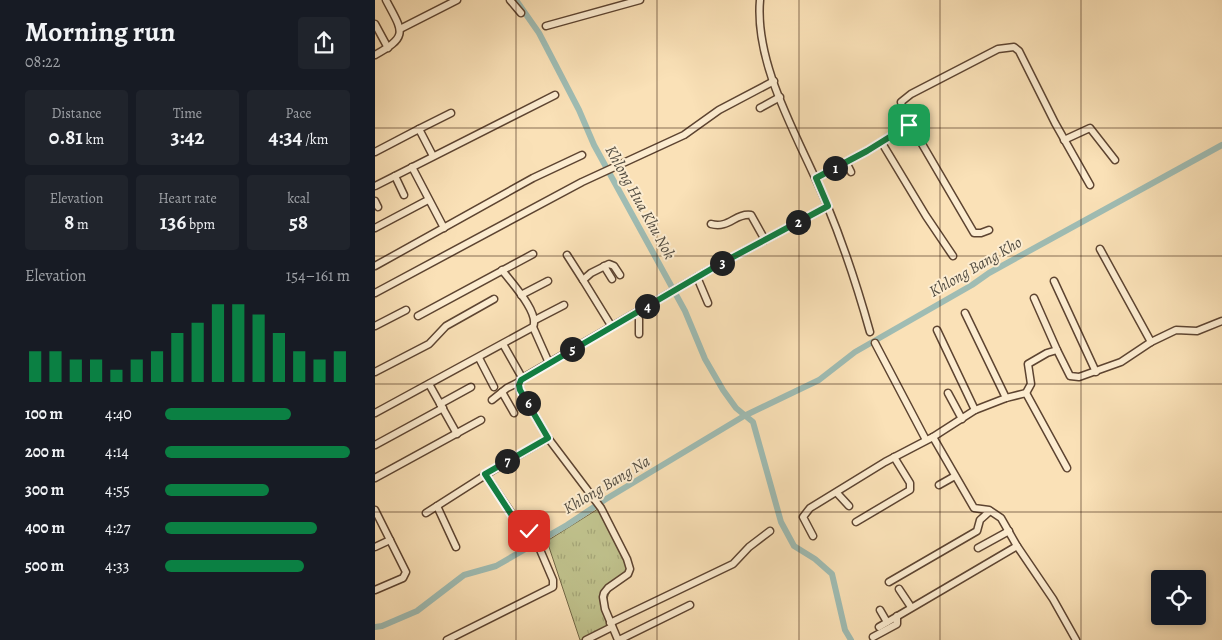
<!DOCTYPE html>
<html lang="en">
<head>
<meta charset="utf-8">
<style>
	:root { --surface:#171b24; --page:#20242c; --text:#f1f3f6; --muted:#9ea1a6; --accent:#0b8043 }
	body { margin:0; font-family:Alegreya,serif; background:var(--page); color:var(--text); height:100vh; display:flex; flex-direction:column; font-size:19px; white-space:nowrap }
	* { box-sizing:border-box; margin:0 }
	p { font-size:16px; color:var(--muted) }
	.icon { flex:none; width:28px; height:28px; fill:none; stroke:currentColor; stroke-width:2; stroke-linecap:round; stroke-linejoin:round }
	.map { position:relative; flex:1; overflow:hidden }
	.details { display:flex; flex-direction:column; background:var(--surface); width:375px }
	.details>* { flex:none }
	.tools { position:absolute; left:776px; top:570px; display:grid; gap:10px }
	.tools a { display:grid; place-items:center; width:55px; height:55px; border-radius:5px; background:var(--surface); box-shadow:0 2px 8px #0003; font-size:25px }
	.pin { position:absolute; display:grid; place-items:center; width:42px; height:42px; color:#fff; margin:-21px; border-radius:10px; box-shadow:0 2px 8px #0006 }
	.km { position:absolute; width:25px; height:25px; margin:-12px; border-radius:50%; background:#222; color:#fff; font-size:14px; line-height:25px; text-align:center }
	.round { display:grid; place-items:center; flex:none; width:52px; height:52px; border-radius:5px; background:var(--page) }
	.headline { display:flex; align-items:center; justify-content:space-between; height:85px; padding:0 25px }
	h1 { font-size:28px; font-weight:700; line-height:38px }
	.stats { display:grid; grid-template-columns:repeat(3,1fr); gap:8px; height:85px; padding:5px 25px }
	.stats div { display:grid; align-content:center; border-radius:5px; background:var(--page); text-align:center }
	.stats b { font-size:21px; font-weight:700 }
	.stats small { font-size:14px; font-weight:400 }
	.stats p { font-size:14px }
	.chart { height:140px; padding:10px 25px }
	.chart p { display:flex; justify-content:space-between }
	.chart svg { width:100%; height:90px; margin-top:5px; stroke:var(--accent); stroke-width:6 }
	ul { padding:0 25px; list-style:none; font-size:16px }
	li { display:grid; grid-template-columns:80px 60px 1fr; align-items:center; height:38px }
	li i { height:12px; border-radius:6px; background:var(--accent) }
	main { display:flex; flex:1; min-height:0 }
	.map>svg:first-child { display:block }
	.grass { fill:url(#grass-tufts); stroke:#746948 }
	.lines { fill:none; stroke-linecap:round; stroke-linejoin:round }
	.canal { stroke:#9fbcb3; stroke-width:6 }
	.minor-casing { stroke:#5d4431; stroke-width:9 }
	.minor { stroke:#fcecd0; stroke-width:6 }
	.route-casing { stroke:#fff; stroke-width:10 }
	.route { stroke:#0b8043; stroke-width:6 }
	.grid { fill:none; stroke:#291004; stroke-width:1; stroke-opacity:0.55 }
	.labels { text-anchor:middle; stroke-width:4; stroke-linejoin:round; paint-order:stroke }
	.water-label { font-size:16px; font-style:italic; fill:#524c41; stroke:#fcecd0 }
</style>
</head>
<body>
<main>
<section class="details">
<div class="headline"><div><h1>Morning run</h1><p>08:22</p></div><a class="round"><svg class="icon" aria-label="share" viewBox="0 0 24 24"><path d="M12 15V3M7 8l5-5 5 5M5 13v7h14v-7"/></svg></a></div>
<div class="stats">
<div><p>Distance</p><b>0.81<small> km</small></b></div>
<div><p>Time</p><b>3:42</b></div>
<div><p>Pace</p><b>4:34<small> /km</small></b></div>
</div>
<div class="stats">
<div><p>Elevation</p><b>8<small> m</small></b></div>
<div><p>Heart rate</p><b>136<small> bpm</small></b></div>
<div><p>kcal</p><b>58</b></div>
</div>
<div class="chart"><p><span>Elevation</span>154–161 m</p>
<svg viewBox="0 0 160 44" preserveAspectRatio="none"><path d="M5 44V29M15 44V29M25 44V33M35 44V33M45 44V38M55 44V33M65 44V29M75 44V20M85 44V15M95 44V6M105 44V6M115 44V11M125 44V20M135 44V29M145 44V33M155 44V29"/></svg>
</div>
<ul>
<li><b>100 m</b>4:40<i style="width:68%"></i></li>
<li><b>200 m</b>4:14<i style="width:100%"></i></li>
<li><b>300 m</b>4:55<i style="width:56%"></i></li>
<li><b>400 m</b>4:27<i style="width:82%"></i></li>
<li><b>500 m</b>4:33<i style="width:75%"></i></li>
</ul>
</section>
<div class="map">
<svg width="847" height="640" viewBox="0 0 847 640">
	<defs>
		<pattern id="grass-tufts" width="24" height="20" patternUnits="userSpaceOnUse" patternTransform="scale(1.25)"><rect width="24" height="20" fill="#c0c28d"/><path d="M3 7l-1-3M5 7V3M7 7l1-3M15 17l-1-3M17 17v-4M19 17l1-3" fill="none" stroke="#a5a678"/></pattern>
	</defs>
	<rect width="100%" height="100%" fill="#fae1b7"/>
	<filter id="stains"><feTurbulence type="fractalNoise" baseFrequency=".004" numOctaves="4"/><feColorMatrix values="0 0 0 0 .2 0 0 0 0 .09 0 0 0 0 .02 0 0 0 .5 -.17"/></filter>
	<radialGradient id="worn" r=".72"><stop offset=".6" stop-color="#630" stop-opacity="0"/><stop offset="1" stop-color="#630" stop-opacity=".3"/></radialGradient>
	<path class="grass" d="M226 507 257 573C252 581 244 581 238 588 226 599 235 617 240 629L217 640H205L172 541Z"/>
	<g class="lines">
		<g class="canal">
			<path d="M141 0 164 33 204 110 219 145 310 311 330 359 348 390 361 408 378 422 406 522 419 546 440 559 457 574 470 630 476 640"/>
			<path d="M0 627 7 626 42 611 89 575 121 566 192 525 231 499 369 416 444 380 480 352 597 285 614 273 847 145"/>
		</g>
		<g class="minor-casing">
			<g id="minor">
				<path d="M135 0 146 13"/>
				<path d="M385 0C379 68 427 143 452 205 469 246 483 289 495 332"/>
				<path d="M0 24 13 48"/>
				<path d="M171 26 265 0"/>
				<path d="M25 29 82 0"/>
				<path d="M0 55C35 36 27 31 11 0"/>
				<path d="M385 108 405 97"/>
				<path d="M44 129 76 113"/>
				<path d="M689 140 715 128 740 160"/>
				<path d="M507 143 551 216 578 256"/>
				<path d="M0 152 44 129 58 156"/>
				<path d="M471 162 476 172"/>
				<path d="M37 167 69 228"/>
				<path d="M20 176 29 195"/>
				<path d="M441 178 492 151 534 125"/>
				<path d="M0 186 180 95"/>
				<path d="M0 201 3 207"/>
				<path d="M336 224C354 229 360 213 376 215L390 240"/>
				<path d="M0 228 53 200"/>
				<path d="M614 230 606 233H599L540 132C533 123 528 113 526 102L536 94 623 49 639 47 644 51 680 123 715 185"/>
				<path d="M725 249 776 342"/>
				<path d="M192 255 208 280"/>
				<path d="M0 266 158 178 207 155"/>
				<path d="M229 266 237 279"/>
				<path d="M322 277 333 303"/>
				<path d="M679 281 721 372"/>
				<path d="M0 293 207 182 309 135 344 110 399 81"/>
				<path d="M146 295 173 281"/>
				<path d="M659 298 682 350"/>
				<path d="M261 313 264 319V334"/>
				<path d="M590 313 631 398"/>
				<path d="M43 316 158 254"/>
				<path d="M160 320 189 305"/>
				<path d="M0 326 31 310"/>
				<path d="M158 327 174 363"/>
				<path d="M237 327 208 280 216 273 234 264 239 266 245 275"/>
				<path d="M562 330 600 410"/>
				<path d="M500 343 551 440"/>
				<path d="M128 344 145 374"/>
				<path d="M104 358 119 387"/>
				<path d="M0 372 54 344 71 326 119 299"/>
				<path d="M144 382 145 390 173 438 226 508 252 559 255 569 253 574 233 588 229 593 228 597 230 609 243 640"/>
				<path d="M54 384 82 434"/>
				<path d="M127 392 139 413"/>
				<path d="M573 393 587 419"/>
				<path d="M651 393 692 468"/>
				<path d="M117 400 132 388 144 382 148 378 343 265 453 206"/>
				<path d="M65 404 96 387"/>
				<path d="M0 413 158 327C165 313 136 282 127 270"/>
				<path d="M558 437 599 508 614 510 626 518 642 546 678 599 701 640"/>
				<path d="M0 445 68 408"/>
				<path d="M0 478 106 420"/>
				<path d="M564 485 580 476"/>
				<path d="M462 493 474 506"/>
				<path d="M62 506 81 547"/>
				<path d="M0 510 31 572 28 578 0 590"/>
				<path d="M51 513 120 469 173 438"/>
				<path d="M481 522 535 490V483L519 457"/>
				<path d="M438 536 428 517 435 508 510 462 558 437 600 410 631 398 651 393 656 384 653 364 672 353 682 350 695 376 704 377 746 362 776 342 801 330 822 331 847 321"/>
				<path d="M0 547 15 540"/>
				<path d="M603 548 634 531"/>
				<path d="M514 582 602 531 605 520 615 511"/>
				<path d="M524 589 536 607"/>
				<path d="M505 610 512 622"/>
				<path d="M235 623 358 564 374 547 395 531"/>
				<path d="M504 627 642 546"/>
				<path d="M498 637 522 624V616"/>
				<path d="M72 640 178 587V580L163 545 155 531 139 517 110 474"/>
				<path d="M211 640 237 627"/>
				<path d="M244 640 315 605"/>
			</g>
		</g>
		<use href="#minor" class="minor"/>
	</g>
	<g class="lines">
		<g class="route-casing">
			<path id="route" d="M154 531 138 517 110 474 173 438 145 390 144 385 146 380 343 265 453 206 441 178 492 151 534 125"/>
		</g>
		<use href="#route" class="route"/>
	</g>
	<path class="grid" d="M141 0V640M282 0V640M424 0V640M565 0V640M706 0V640M0 128H847M0 256H847M0 384H847M0 512H847"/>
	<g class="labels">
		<g class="water-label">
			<text transform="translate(266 202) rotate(61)" y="6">Khlong Hua Khu Nok</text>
			<text transform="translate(600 266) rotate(-30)" y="6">Khlong Bang Kho</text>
			<text transform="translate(231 484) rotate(-31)" y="6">Khlong Bang Na</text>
		</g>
	</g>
	<rect width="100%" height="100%" filter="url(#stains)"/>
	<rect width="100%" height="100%" fill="url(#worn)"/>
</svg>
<div class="tools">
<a><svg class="icon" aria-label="locate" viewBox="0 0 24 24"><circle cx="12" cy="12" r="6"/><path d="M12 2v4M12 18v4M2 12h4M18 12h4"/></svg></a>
</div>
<div class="pin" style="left:534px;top:125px;background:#1e9e55"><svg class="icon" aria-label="arrive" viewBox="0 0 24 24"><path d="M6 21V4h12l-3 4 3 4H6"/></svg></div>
<div class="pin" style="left:154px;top:531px;background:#d93025"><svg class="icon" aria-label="check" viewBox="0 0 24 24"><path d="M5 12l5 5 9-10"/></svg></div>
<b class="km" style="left:460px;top:168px">1</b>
<b class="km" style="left:423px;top:222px">2</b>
<b class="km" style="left:347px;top:263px">3</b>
<b class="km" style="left:272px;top:306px">4</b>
<b class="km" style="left:197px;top:349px">5</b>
<b class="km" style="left:153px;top:403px">6</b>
<b class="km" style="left:132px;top:461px">7</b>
</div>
</main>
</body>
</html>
